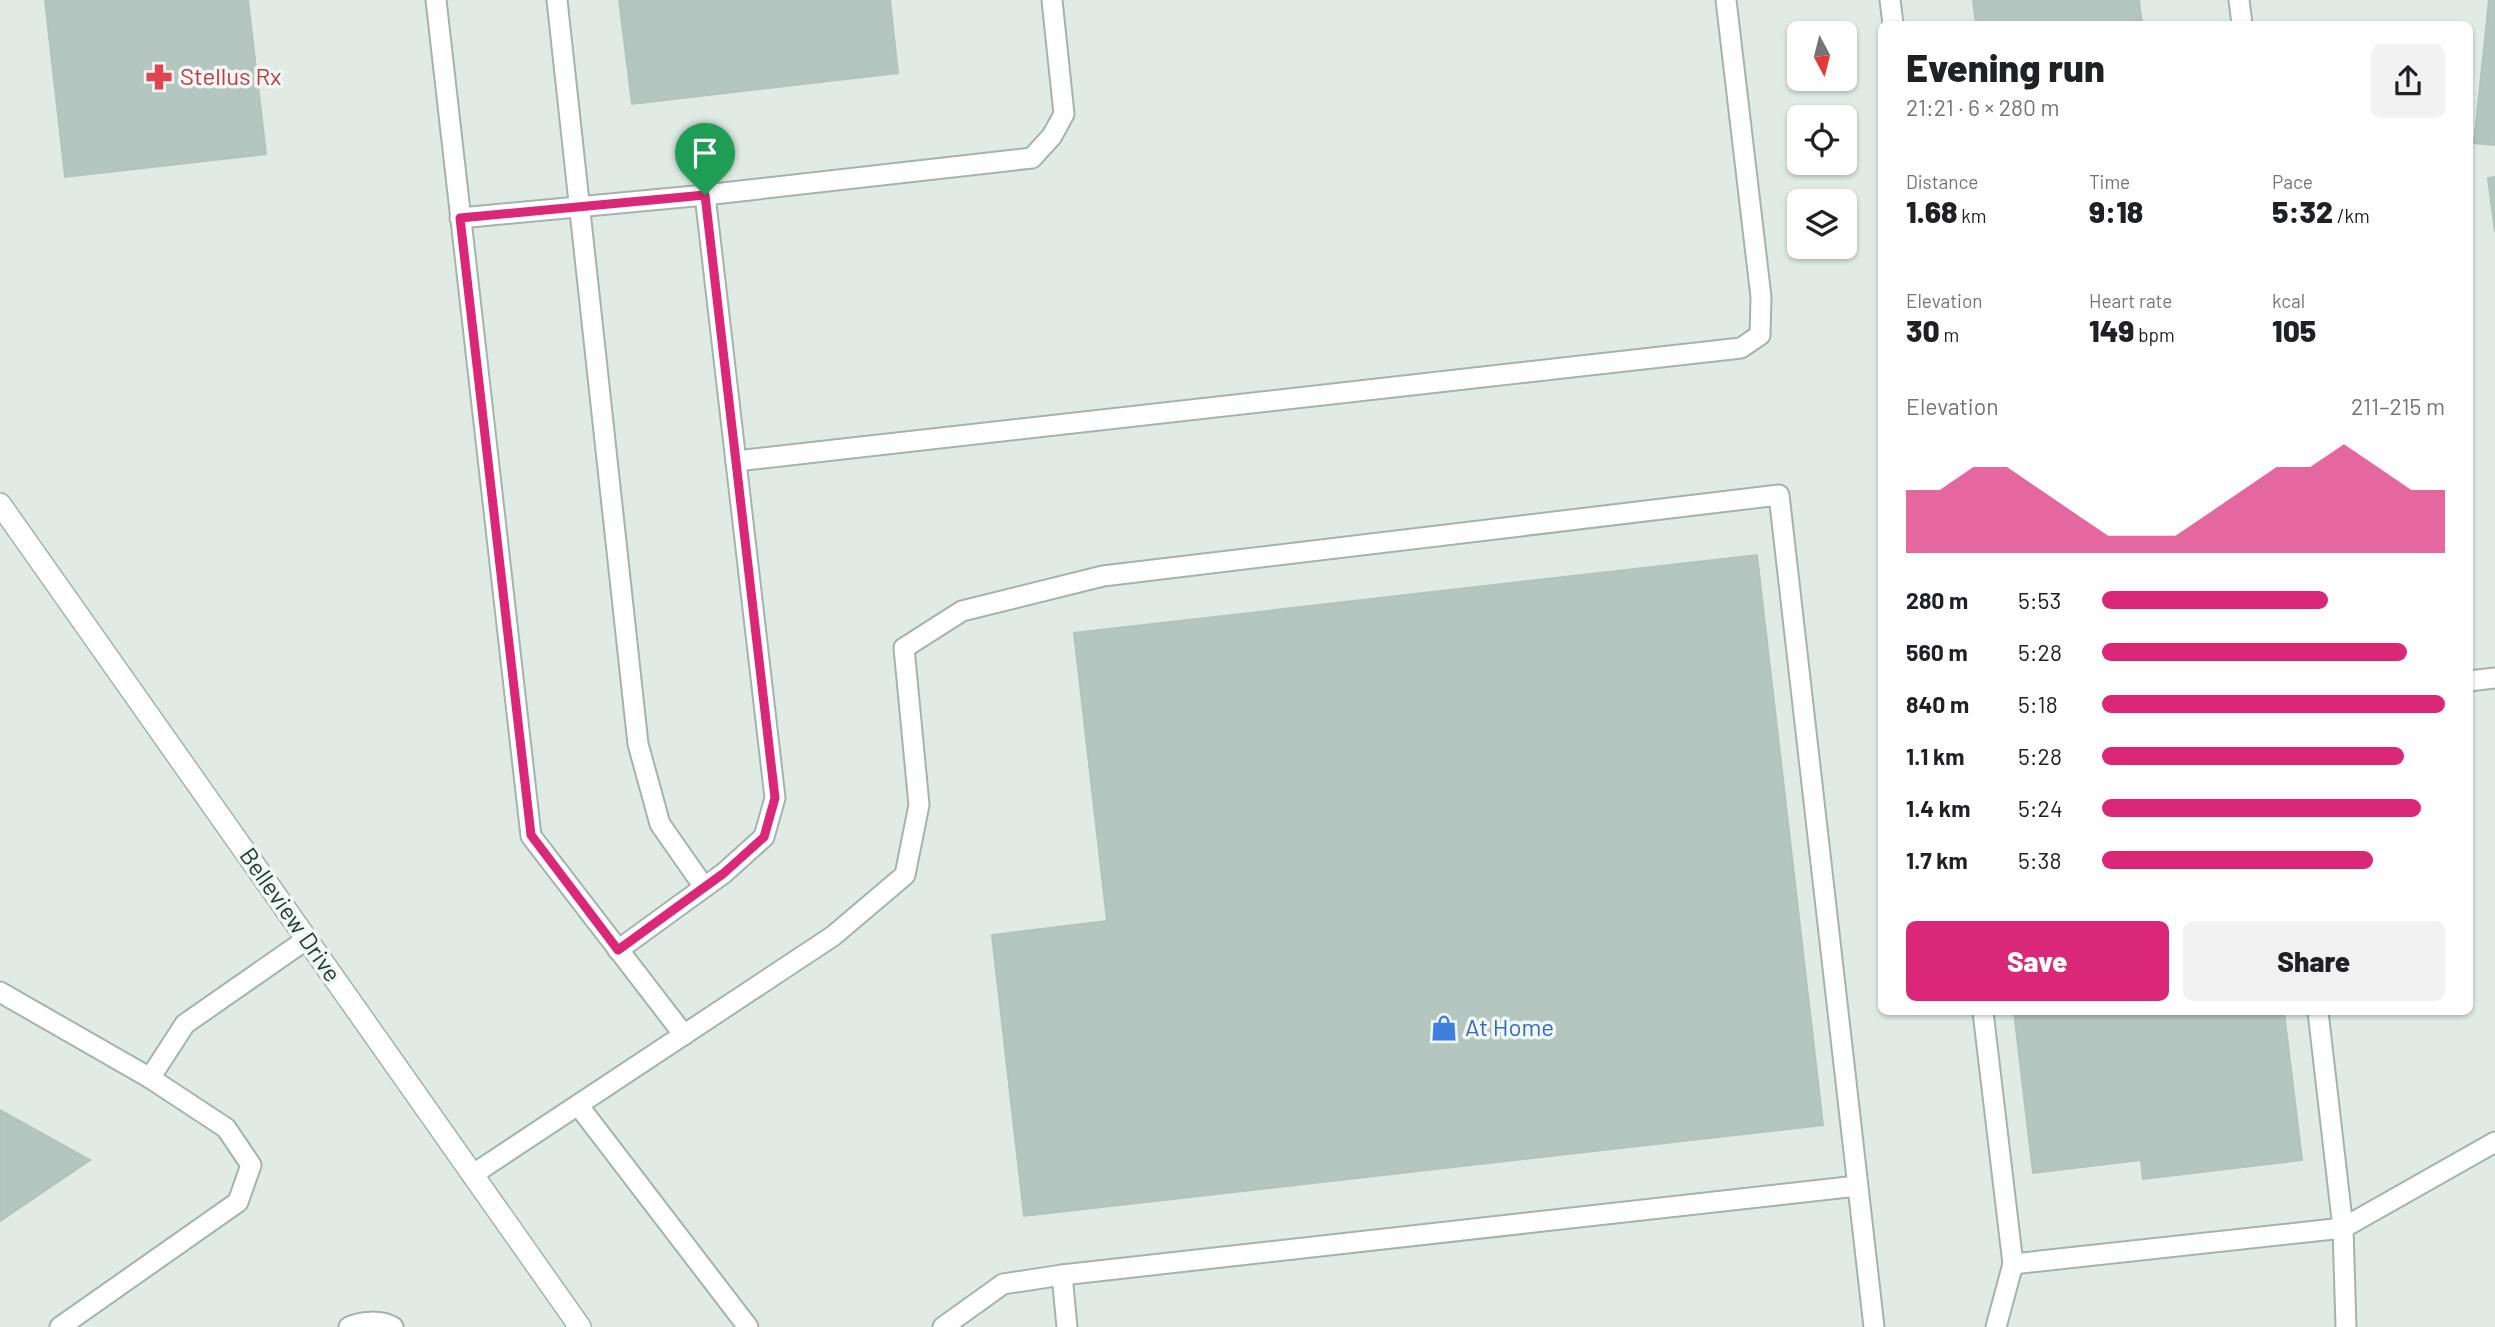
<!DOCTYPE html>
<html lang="en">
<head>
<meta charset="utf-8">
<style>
	:root { --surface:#fff; --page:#f2f2f2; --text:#202124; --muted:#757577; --accent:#db2777 }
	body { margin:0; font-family:Barlow,sans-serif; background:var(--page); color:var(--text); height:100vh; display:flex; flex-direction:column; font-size:26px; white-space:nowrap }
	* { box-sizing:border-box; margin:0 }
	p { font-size:23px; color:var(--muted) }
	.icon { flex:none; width:38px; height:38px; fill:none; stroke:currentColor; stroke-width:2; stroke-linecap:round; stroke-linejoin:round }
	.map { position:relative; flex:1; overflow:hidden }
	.side { position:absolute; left:1878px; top:21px; width:595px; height:994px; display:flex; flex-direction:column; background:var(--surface); border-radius:10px; box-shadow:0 2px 5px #0004 }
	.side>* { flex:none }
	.needle { width:46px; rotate:173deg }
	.buttons { position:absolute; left:1787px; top:21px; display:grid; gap:14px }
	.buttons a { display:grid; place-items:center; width:70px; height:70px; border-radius:10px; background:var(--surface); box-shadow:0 2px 5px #0004; font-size:35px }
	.pin { position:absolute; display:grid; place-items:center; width:60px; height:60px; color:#fff; margin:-72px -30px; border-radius:50% 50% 50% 0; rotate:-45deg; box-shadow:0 0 7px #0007 }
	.pin .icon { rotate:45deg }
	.round { display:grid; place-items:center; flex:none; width:74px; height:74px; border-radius:10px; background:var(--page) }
	.head { display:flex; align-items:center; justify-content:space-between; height:119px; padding:0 28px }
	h1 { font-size:38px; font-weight:800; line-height:52px }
	.metrics { display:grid; grid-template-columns:repeat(3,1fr); gap:10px; height:119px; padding:7px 28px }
	.metrics div { display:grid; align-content:center }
	.metrics b { font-size:30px; font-weight:800 }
	.metrics small { font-size:19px; font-weight:400 }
	.metrics p { font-size:19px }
	.chart { height:196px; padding:14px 28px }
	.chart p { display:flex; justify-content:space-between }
	.chart svg { width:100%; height:126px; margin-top:7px; fill:var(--accent); opacity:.7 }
	.action { display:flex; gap:14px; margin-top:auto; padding:14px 28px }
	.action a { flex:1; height:80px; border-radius:10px; background:var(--accent); color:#fff; font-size:28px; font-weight:800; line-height:80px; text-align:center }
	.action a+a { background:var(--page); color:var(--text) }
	ul { padding:0 28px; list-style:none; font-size:23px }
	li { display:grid; grid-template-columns:112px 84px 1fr; align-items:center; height:52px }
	li i { height:18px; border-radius:9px; background:var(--accent) }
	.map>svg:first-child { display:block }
	.building { fill:#b5c5bf; stroke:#b2c4bd; stroke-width:2 }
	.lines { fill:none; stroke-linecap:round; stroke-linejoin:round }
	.service-casing { stroke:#a3b3ad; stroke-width:23 }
	.minor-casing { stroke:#a3b3ad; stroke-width:24 }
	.service { stroke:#fff; stroke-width:19 }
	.minor { stroke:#fff; stroke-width:21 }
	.route-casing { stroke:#fff; stroke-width:14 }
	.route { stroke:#db2777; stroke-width:9 }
	.labels { text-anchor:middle; stroke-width:7; stroke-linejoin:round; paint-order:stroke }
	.health-label { font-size:24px; fill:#be3a42; stroke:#f0f7f4; text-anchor:start }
	.street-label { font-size:24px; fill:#213b34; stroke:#f0f7f4 }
	.shop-label { font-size:24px; fill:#366cbe; stroke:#f0f7f4; text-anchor:start }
</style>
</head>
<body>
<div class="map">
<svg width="2495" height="1327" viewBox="0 0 2495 1327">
	<rect width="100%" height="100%" fill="#e0ebe6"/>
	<g class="building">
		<path d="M45 0H248L266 154 65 177Z"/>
		<path d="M619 0H890L898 73 632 104Z"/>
		<path d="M1973 0H2139L2142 24H1976Z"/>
		<path d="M2489 0H2495V145L2474 143Z"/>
		<path d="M2495 177V232L2488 178Z"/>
		<path d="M1757 555 1823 1125 1024 1216 992 935 1107 921 1074 633Z"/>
		<path d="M2014 1012H2284L2302 1160 2143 1179 2141 1160 2033 1173Z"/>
		<path d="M0 1110 90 1160 0 1221Z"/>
	</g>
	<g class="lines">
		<g class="service-casing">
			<g id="service">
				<path d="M436 0 531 836 684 1035"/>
				<path d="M557 0 638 744 660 824 704 887"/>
				<path d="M1890 0 1893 24"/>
				<path d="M2239 0 2242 24"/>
				<path d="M705 195 1032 158 1052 136 1064 114 1052 0"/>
				<path d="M460 218 705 195 775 798 764 837 724 873 618 950"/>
				<path d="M736 461 1741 348 1760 335 1761 297 1726 0"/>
				<path d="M2469 681 2495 678"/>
				<path d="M0 992 150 1078"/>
				<path d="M1983 1012 2013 1264 1996 1327"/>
				<path d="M2318 1012 2343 1228 2346 1327"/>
				<path d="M578 1105 748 1327"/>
				<path d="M472 1175 833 936 905 875 919 805 904 648 962 611 1103 576 1779 495 1874 1327"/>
				<path d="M2013 1264 2343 1228 2495 1142"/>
				<path d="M1062 1275 1067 1327"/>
				<path d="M60 1327 238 1202 251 1165 226 1128 150 1078 185 1024 307 939"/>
				<path d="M349 1327C361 1321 381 1320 393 1327"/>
				<path d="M943 1327 1003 1284 1062 1275 1857 1186"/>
			</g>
		</g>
		<g class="minor-casing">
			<path id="minor" d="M0 504 580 1327"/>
		</g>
		<use href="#service" class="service"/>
		<use href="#minor" class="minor"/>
	</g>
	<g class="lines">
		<g class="route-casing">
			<path id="route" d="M705 195 775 798 764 837 724 873 618 950 531 835 460 218Z"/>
		</g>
		<use href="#route" class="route"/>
	</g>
	<defs>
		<g id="pharmacy-bare" transform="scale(2.1)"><path d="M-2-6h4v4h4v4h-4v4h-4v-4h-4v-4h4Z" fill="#e0444e" stroke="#f0f7f4" stroke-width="2.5" paint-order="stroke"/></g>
		<g id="shop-bare" transform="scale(2.1)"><path d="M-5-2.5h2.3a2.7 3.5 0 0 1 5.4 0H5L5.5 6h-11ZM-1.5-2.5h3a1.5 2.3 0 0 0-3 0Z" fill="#3f7fe0" stroke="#f0f7f4" stroke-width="2.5" paint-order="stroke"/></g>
	</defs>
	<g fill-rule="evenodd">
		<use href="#pharmacy-bare" x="159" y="77"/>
		<use href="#shop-bare" x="1444" y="1028"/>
	</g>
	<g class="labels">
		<g class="health-label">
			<text x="180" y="85">Stellus Rx</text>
		</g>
		<g class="street-label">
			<text transform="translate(290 915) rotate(55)" y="8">Belleview Drive</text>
		</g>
		<g class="shop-label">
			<text x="1465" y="1036">At Home</text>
		</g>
	</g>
</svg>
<div class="buttons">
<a><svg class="needle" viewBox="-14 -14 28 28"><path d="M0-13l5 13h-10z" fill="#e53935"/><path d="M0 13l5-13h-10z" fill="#757577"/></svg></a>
<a><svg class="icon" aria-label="locate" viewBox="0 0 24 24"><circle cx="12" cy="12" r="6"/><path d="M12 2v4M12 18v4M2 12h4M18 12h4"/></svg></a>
<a><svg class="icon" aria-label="layers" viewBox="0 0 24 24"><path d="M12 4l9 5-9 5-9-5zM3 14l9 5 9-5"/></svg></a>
</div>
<div class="pin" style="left:705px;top:195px;background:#1e9e55"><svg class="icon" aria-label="arrive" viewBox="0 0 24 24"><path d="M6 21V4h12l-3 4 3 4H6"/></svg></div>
<section class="side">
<div class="head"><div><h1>Evening run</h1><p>21:21 · 6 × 280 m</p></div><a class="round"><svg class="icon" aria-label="share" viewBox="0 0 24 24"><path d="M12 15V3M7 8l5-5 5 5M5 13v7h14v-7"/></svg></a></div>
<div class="metrics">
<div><p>Distance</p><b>1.68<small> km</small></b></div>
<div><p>Time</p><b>9:18</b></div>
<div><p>Pace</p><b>5:32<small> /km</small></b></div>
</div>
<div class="metrics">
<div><p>Elevation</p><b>30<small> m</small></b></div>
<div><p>Heart rate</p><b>149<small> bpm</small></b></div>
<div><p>kcal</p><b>105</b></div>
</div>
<div class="chart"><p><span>Elevation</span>211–215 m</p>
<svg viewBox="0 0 160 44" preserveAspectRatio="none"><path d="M0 44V22L10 22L20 14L30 14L40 22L50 30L60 38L70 38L80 38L90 30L100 22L110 14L120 14L130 6L140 14L150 22L160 22V44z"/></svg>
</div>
<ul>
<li><b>280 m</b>5:53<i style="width:66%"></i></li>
<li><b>560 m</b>5:28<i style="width:89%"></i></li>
<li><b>840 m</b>5:18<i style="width:100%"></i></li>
<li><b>1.1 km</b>5:28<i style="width:88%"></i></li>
<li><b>1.4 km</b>5:24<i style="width:93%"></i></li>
<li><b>1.7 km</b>5:38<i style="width:79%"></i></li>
</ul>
<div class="action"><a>Save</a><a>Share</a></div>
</section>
</div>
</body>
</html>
